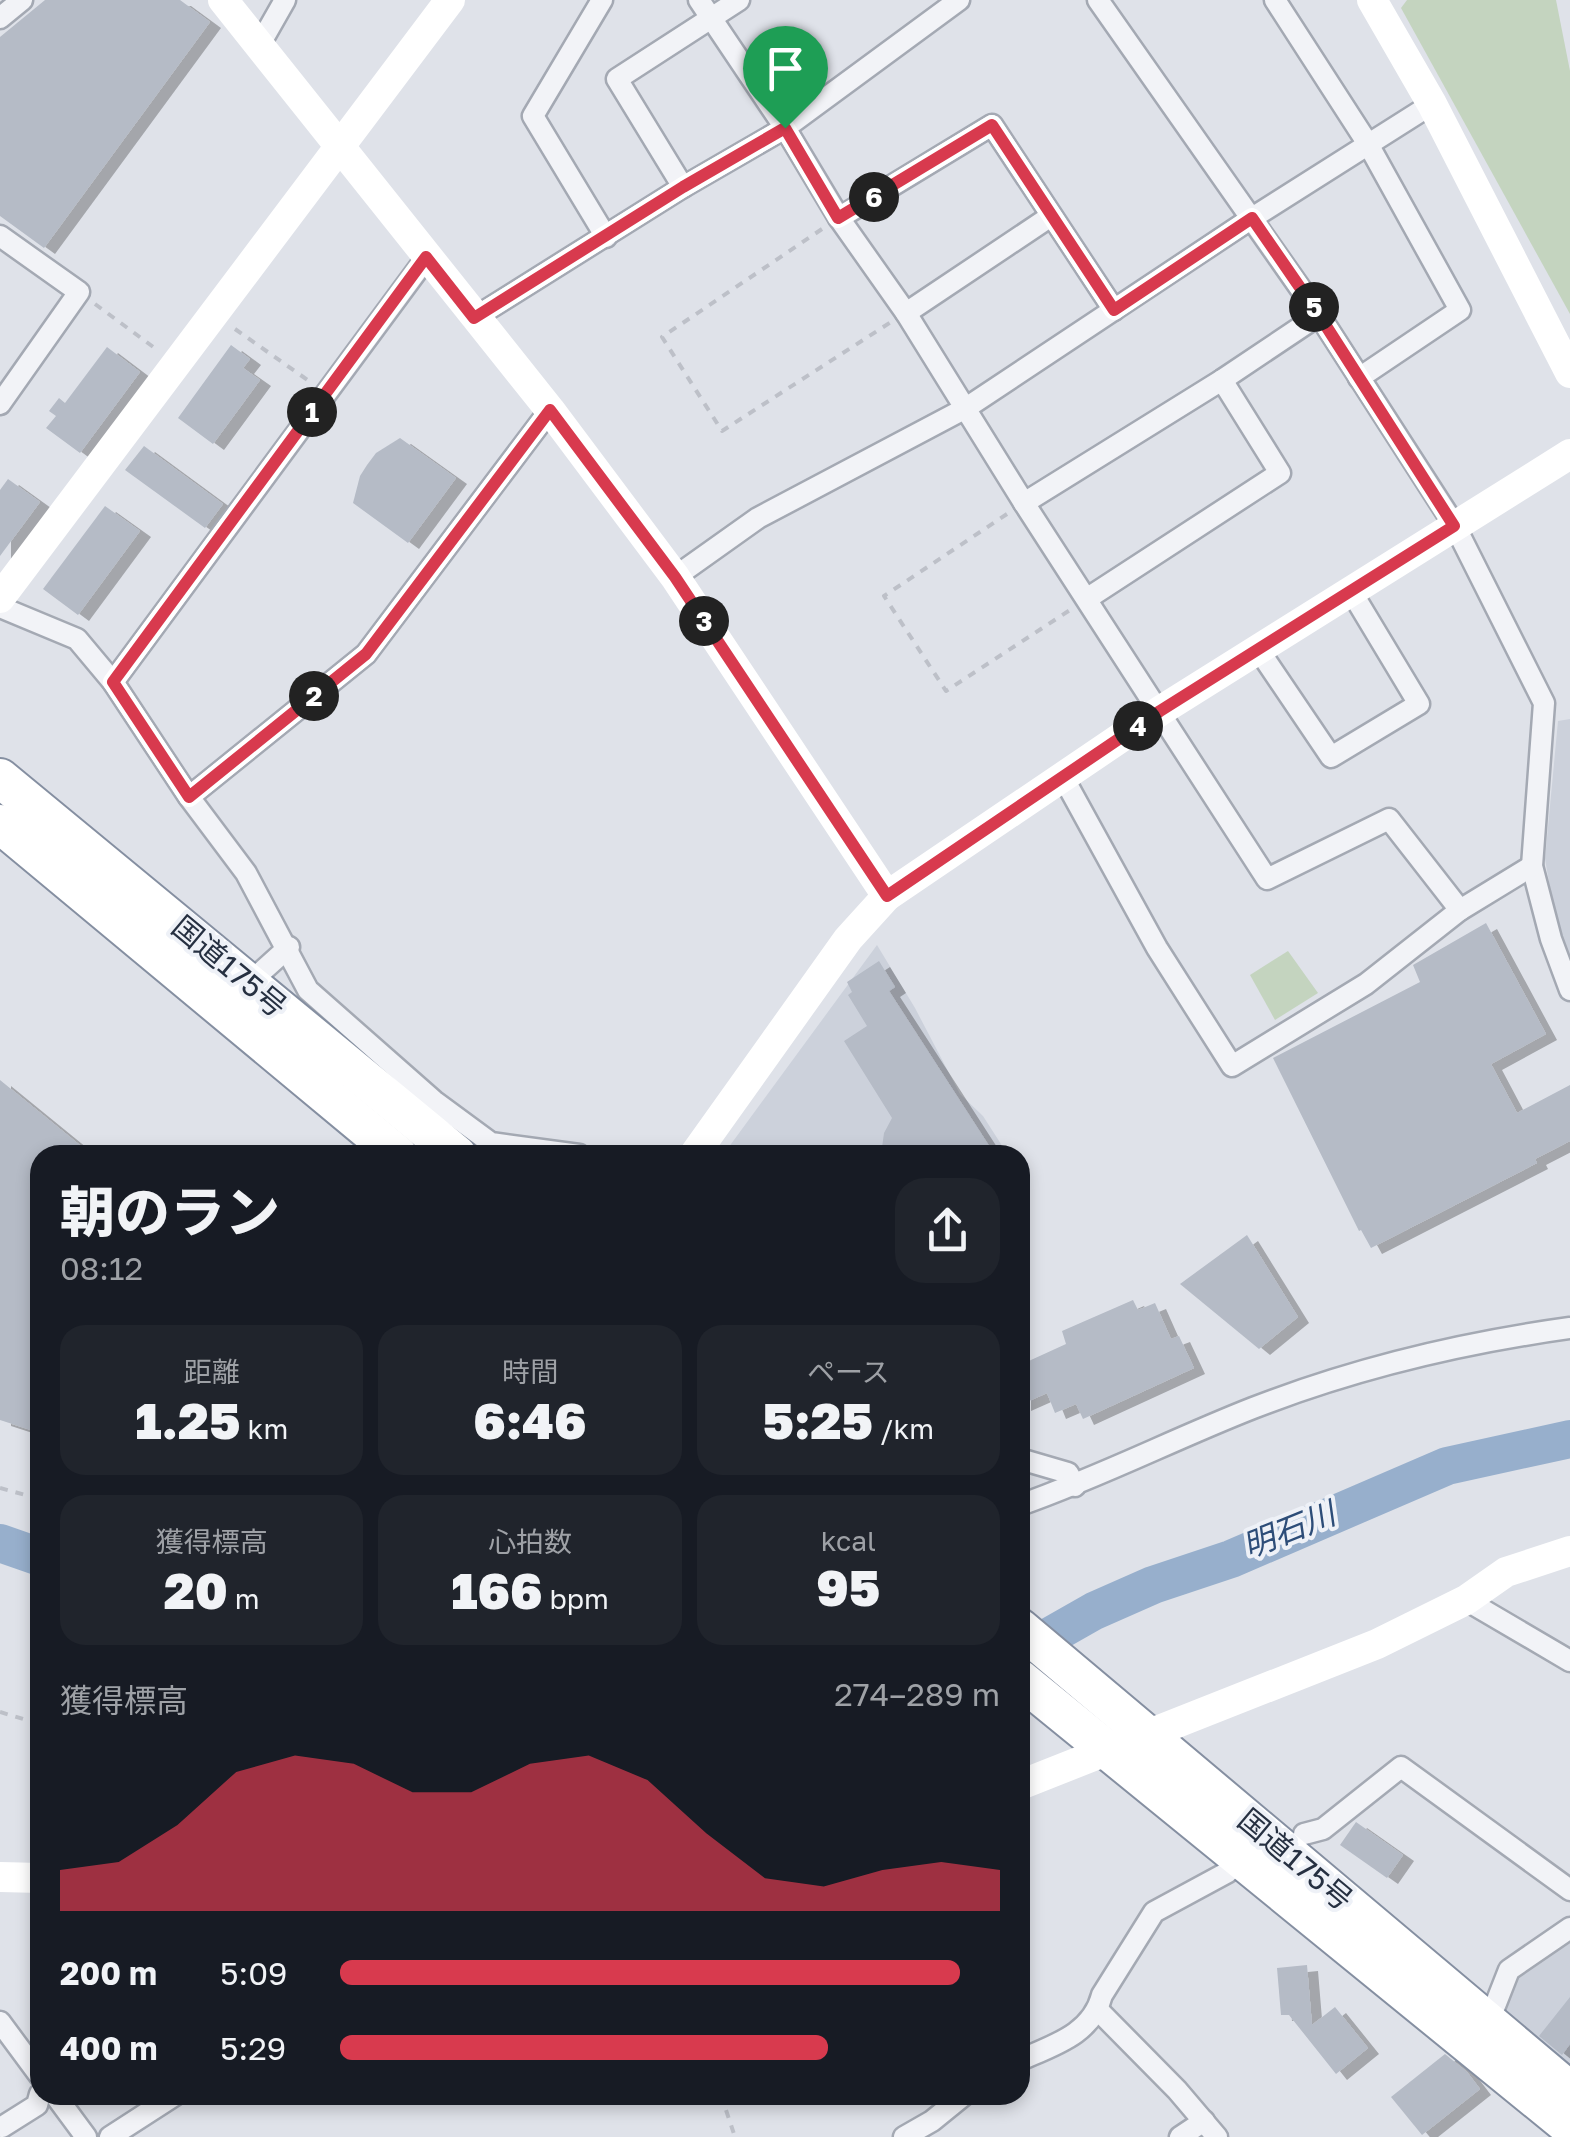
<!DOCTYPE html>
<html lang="ja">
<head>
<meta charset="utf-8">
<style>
	:root { --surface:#171b24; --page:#20242c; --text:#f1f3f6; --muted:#9ea1a6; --accent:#d83a4e }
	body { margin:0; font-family:"Golos Text","Noto Sans JP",sans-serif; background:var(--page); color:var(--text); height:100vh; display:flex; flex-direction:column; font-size:38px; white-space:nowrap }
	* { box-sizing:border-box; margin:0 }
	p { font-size:32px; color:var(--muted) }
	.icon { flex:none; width:55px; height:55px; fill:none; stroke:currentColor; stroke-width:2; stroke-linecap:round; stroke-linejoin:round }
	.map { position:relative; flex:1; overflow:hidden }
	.details { position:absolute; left:30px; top:1145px; width:1000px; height:960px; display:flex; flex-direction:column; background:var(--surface); border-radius:30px; box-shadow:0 5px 15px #0003 }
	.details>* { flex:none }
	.pin { position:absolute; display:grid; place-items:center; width:85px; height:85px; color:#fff; margin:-102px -42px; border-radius:50% 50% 50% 0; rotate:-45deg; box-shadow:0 0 10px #0007 }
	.pin .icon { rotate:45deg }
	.km { position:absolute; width:50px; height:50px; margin:-25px; border-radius:50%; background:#222; color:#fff; font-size:28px; line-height:50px; text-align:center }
	.round { display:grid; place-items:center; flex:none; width:105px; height:105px; border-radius:30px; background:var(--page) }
	.headline { display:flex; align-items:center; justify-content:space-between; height:170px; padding:0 30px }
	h1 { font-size:55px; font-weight:800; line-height:75px }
	.figures { display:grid; grid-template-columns:repeat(3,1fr); gap:15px; height:170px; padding:10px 30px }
	.figures div { display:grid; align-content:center; border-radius:25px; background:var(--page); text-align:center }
	.figures b { font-size:50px; font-weight:800 }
	.figures small { font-size:28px; font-weight:400 }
	.figures p { font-size:28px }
	.chart { height:280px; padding:20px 30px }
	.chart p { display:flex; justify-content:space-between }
	.chart svg { width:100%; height:180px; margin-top:10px; fill:var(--accent); opacity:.7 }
	ul { padding:0 30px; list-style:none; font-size:32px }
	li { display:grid; grid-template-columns:160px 120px 1fr; align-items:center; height:75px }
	li i { height:25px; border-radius:12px; background:var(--accent) }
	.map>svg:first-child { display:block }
	.built { fill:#ccd1db }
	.green { fill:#c4d4bf }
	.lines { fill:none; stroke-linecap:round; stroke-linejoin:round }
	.river { stroke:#97afcc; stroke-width:38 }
	.building { fill:#b5bbc6; filter:url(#shadow) }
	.street-casing { stroke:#a4a9b3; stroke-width:25 }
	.highway-casing { stroke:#858fa1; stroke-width:42 }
	.path { stroke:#bdc0c8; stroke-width:4; stroke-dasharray:8 8; stroke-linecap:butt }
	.street { stroke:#f2f3f7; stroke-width:20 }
	.secondary { stroke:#fff; stroke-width:30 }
	.highway { stroke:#fff; stroke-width:38 }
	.route-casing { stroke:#fff; stroke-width:20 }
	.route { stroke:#d83a4e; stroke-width:12 }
	.labels { text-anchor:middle; stroke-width:8; stroke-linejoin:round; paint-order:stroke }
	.street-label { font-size:30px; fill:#263041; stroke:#eef1f7 }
	.water-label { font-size:32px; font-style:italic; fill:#2d4d78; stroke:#eef1f7 }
</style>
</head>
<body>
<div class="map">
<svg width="1570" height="2137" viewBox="0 0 1570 2137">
	<defs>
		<filter id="shadow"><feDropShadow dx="11" dy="6" stdDeviation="0" flood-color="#0004"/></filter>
	</defs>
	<rect width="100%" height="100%" fill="#dfe2e9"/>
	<g class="built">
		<path d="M1570 719V962L1554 911 1545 859 1558 721Z"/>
		<path d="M877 945 915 1008 960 1094 983 1116 1008 1155H723Z"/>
		<path d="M1570 1940V2068L1505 2015 1515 1980Z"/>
	</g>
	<g class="green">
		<path d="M1407 0H1556L1570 71V314L1401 8Z"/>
		<path d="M1288 951 1318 993 1275 1020 1250 975Z"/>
	</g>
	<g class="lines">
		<g class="river">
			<path d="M0 1543 40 1557"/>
			<path d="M1020 1653 1094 1611 1153 1585 1231 1559 1447 1466 1570 1439"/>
		</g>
	</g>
	<g class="building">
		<path d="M45 0H180L210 22 44 248 0 216V37Z"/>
		<path d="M231 345 250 359 243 368 260 380 213 444 178 418Z"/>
		<path d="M107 347 140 372 80 453 46 428 56 416 49 411 59 398 65 403Z"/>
		<path d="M400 438 456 478 408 543 353 503 360 476 367 465 376 453Z"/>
		<path d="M144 446 223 504 205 528 125 470Z"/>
		<path d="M8 479 40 502 0 556V490Z"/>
		<path d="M105 506 140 531 78 615 43 589Z"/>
		<path d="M1486 923 1546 1034 1491 1064 1517 1113 1570 1085V1141L1535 1159 1537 1163 1371 1248 1361 1230 1359 1231 1273 1058 1420 982 1413 965Z"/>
		<path d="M879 961 895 987 889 991 995 1155H881L884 1133 892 1118 844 1041 867 1026 848 995 852 992 847 982Z"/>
		<path d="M0 1080 92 1155H40V1433L0 1420Z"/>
		<path d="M1247 1235 1298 1317 1259 1349 1180 1284Z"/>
		<path d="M1133 1300 1138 1310 1155 1303 1171 1339 1179 1336 1194 1368 1083 1419 1076 1404 1055 1413 1047 1393 1020 1405V1365L1066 1344 1062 1331Z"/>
		<path d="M1356 1822 1403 1855 1387 1878 1340 1845Z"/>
		<path d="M1307 1965 1312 2025 1335 2007 1368 2048 1336 2074 1289 2015H1281L1277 1968Z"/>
		<path d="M1570 1997V2044L1562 2055 1539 2036Z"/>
		<path d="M1445 2054 1467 2072 1480 2089 1422 2135 1391 2097Z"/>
	</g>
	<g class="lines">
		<g class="street-casing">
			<g id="street">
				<path d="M602 0 533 116 606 237"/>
				<path d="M699 0 785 128 839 218 906 313 1024 503 1267 879 1389 819 1460 910"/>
				<path d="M1098 0 1319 315 1455 526 1544 703 1532 866 1551 939 1570 990"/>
				<path d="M1275 0 1368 144 1460 310 1359 378"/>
				<path d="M0 18 22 0"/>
				<path d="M260 44 285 0"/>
				<path d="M683 187 617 79 739 0"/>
				<path d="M839 218 992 125 1114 310"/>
				<path d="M0 236 79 292 0 404"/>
				<path d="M906 313 1051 216"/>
				<path d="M474 318 683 187 785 128 959 0"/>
				<path d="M1024 503 1222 380 1319 315"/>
				<path d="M675 577 758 518 966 408 1252 218 1432 104"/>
				<path d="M1088 598 1280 473 1222 380"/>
				<path d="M0 607 77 639 113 682 189 797 246 873 308 990 434 1101 491 1143 579 1155"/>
				<path d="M1258 649 1331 757 1419 704 1351 591"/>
				<path d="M113 682 427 257"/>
				<path d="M1063 777 1157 948 1232 1066 1366 984 1460 910 1532 866"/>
				<path d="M189 797 366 654 550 410"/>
				<path d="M249 983 289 947"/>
				<path d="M1020 1459 1068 1473 1075 1486"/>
				<path d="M1020 1505C1100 1477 1174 1439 1253 1408 1356 1368 1461 1343 1570 1328"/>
				<path d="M1466 1600 1570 1661"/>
				<path d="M1304 1834 1323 1829 1401 1767 1570 1890"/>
				<path d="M1098 2010 1177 2090 1217 2137"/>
				<path d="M1489 2021 1509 1970 1570 1928"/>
				<path d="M0 2022 40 2076"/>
				<path d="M1020 2060C1054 2045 1092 2034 1102 1995L1154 1912 1228 1872"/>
				<path d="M55 2095 86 2137"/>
				<path d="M2 2127 37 2105 40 2094"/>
				<path d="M110 2137 175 2095"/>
				<path d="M904 2137 932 2121 964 2095"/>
				<path d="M1180 2137 1204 2121"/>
			</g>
		</g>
		<g class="highway-casing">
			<g id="highway">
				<path d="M0 778 457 1155"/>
				<path d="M0 824 398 1155"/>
				<path d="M1020 1628 1570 2091"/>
				<path d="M1020 1679 1570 2127"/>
			</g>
		</g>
		<g class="path">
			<path d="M822 229 662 337 722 431 891 322"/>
			<path d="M95 304 156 349"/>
			<path d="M235 329 309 381"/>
			<path d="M1007 514 884 596 946 691 1070 610"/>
			<path d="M0 1488 40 1499"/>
			<path d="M0 1712 40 1724"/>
			<path d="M721 2095 735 2137"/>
		</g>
		<use href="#street" class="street"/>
		<g class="secondary">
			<path d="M223 0 550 410 675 577 887 896"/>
			<path d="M1372 0 1432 104 1570 373"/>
			<path d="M0 598 450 0"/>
			<path d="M694 1155 848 939 887 896 1160 711 1570 454"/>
			<path d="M1020 1785 1377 1644 1466 1600 1506 1572 1570 1551"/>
			<path d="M0 1877 40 1878"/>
		</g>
		<use href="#highway" class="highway"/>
	</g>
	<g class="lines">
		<g class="route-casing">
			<path id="route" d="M992 125 1114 310 1252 218 1319 315 1454 526 1160 711 887 896 675 577 550 410 366 654 189 797 113 682 426 257 474 318 683 187 785 128 838 218Z"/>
		</g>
		<use href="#route" class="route"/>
	</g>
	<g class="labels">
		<g class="street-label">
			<text transform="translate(229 967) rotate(40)" y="10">国道175号</text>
			<text transform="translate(1295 1860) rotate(40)" y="10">国道175号</text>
		</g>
		<g class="water-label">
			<text transform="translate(1289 1530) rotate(-22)" y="11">明石川</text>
		</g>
	</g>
</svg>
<div class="pin" style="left:785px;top:128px;background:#1e9e55"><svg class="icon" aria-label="arrive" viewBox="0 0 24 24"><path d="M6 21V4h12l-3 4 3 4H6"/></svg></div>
<b class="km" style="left:312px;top:412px">1</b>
<b class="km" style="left:314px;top:696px">2</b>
<b class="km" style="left:704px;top:621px">3</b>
<b class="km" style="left:1138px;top:726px">4</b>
<b class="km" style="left:1314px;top:307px">5</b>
<b class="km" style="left:874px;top:197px">6</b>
<section class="details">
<div class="headline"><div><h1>朝のラン</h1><p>08:12</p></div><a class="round"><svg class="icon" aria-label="share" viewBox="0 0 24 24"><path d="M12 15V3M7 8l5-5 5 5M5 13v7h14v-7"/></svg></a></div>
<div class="figures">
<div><p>距離</p><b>1.25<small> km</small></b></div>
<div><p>時間</p><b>6:46</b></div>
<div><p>ペース</p><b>5:25<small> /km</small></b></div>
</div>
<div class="figures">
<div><p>獲得標高</p><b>20<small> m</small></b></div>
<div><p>心拍数</p><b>166<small> bpm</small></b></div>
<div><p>kcal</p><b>95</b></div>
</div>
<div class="chart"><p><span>獲得標高</span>274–289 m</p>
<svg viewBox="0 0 160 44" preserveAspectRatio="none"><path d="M0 44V34L10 32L20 23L30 10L40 6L50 8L60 15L70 15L80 8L90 6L100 12L110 25L120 36L130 38L140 34L150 32L160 34V44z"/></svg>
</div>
<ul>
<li><b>200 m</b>5:09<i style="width:94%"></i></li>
<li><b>400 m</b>5:29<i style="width:74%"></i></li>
</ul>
</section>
</div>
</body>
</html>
